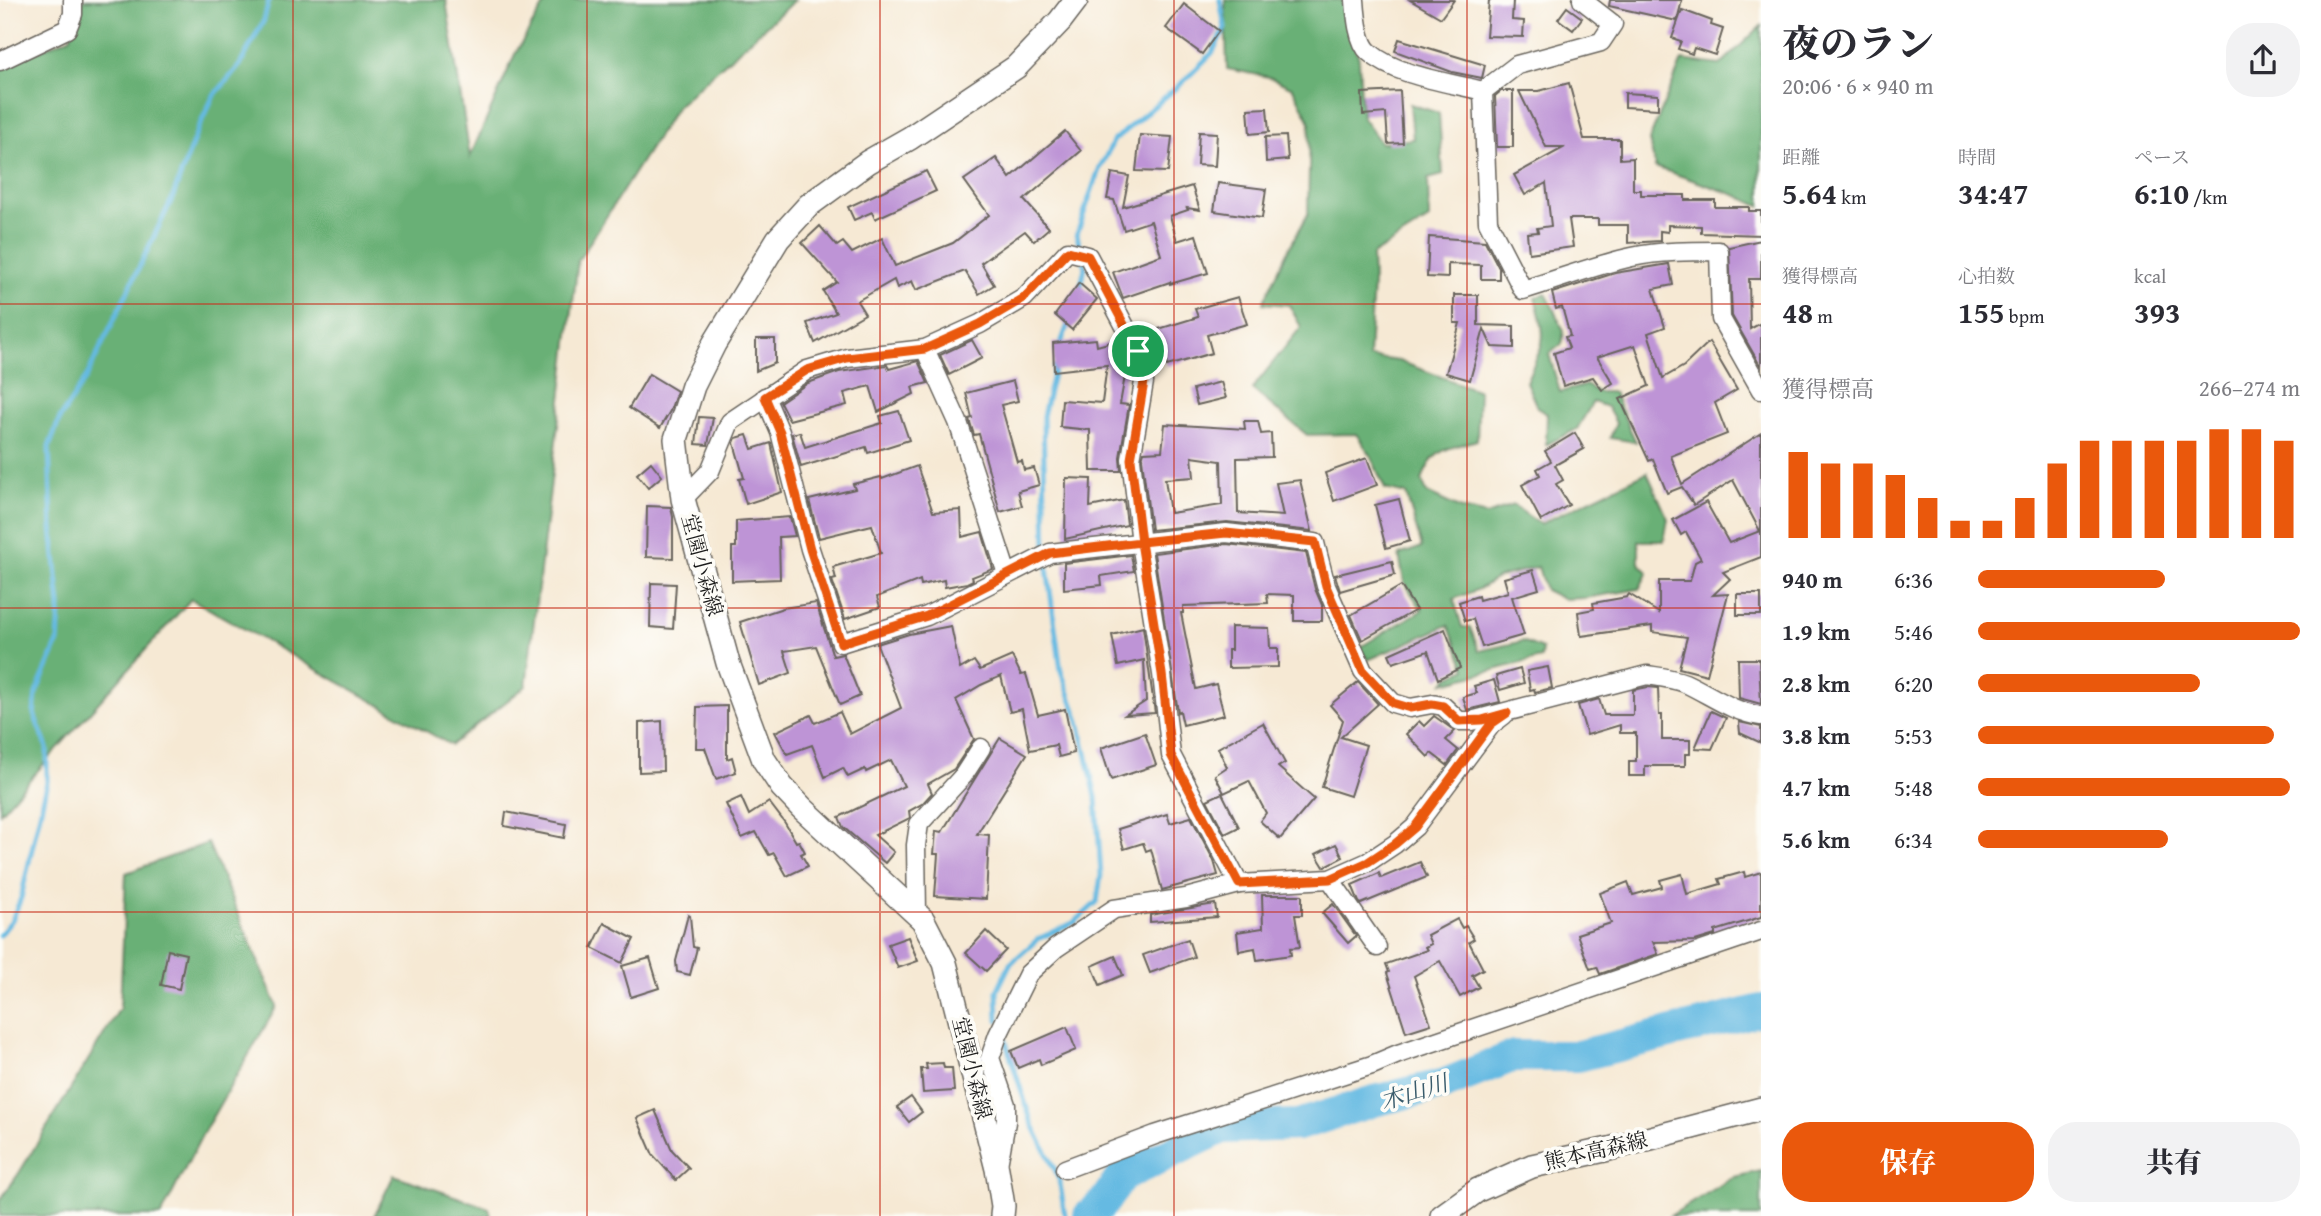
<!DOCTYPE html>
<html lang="ja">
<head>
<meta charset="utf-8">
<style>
	:root { --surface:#fff; --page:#f2f2f3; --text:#2b2b33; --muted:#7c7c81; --accent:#ea580c }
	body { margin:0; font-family:"Gentium Book Plus","Noto Serif JP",serif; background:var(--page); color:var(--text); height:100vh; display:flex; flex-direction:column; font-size:26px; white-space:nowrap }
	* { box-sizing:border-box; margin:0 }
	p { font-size:23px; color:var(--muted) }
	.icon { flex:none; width:38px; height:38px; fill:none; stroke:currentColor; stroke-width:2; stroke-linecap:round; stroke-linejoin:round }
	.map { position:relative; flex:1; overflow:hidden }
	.sheet { display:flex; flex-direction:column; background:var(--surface); width:560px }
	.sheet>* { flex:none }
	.pin { position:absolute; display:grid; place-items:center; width:60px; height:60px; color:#fff; margin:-30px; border:4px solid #fff; border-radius:50%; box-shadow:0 2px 7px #0007 }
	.round { display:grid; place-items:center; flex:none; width:74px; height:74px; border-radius:28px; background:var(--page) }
	.headline { display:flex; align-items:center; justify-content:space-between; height:119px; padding:0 21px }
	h1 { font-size:38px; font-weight:800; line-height:52px }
	.metrics { display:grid; grid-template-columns:repeat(3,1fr); gap:10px; height:119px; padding:7px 21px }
	.metrics div { display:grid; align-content:center }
	.metrics b { font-size:30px; font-weight:800 }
	.metrics small { font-size:19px; font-weight:400 }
	.metrics p { font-size:19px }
	.chart { height:196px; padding:14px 21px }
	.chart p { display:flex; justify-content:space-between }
	.chart svg { width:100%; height:126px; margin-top:7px; stroke:var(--accent); stroke-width:6 }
	.button { display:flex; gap:14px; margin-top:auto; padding:14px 21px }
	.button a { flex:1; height:80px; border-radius:28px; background:var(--accent); color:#fff; font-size:28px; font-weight:800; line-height:80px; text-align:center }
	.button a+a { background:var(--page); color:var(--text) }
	ul { padding:0 21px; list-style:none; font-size:23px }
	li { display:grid; grid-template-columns:112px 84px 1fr; align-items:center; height:52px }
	li i { height:18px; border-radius:9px; background:var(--accent) }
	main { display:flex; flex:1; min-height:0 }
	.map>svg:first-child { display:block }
	.forest { fill:#69b076; stroke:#426649; stroke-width:2 }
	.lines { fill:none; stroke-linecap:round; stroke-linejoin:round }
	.stream { stroke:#65bae2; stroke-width:5 }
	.river { stroke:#65bae2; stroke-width:32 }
	.building { fill:#be94d6; fill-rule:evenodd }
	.minor-casing { stroke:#68645c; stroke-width:21 }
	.major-casing { stroke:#68645c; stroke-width:26 }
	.minor { stroke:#fff; stroke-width:18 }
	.major { stroke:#fff; stroke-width:23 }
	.route-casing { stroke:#fff; stroke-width:14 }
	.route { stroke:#ea580c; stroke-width:9 }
	.grid { fill:none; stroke:#c8321e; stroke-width:2; stroke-opacity:0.55 }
	.labels { text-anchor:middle; stroke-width:7; stroke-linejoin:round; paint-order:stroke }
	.street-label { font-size:21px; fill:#1c1c1c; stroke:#fdfcf7 }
	.water-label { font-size:23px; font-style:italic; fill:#395b6b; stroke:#fdfcf7 }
</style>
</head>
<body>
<main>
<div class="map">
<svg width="1761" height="1216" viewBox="0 0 1761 1216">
	<rect width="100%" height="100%" fill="#fdfcf7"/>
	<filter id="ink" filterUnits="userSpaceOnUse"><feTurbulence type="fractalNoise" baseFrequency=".0143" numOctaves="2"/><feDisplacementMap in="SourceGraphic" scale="14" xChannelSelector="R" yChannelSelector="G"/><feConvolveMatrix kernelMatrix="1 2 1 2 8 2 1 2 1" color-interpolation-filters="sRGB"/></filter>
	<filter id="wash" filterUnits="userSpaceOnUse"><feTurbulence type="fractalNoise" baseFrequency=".00686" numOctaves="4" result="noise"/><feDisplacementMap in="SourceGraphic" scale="28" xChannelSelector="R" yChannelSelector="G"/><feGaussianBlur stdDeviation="1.57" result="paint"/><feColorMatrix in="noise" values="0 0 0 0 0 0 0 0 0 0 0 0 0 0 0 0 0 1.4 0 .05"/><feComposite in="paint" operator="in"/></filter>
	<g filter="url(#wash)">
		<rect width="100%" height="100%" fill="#f6e9d4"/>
		<g class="forest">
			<path d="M77 0H446L470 157 515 54 547 0H795L677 106 578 261 526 686 451 745 191 599 0 813V67L71 37Z"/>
			<path d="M1225 0H1342L1359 59 1362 117 1381 143 1413 139 1410 104 1439 113 1443 175 1428 179 1429 219 1372 255 1373 283 1369 357 1399 361 1479 391 1477 440C1447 449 1432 448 1422 481L1427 493 1461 509 1487 515 1513 505 1540 524 1647 472 1668 519 1664 541H1639V563L1648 572 1639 589 1586 598 1563 599 1545 590 1538 567 1499 577 1479 589 1454 599 1462 627H1470L1479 651 1523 641 1542 649 1541 658 1444 683 1448 678 1466 669 1448 625 1368 660 1360 647 1422 610 1404 582 1399 555 1422 547 1406 494 1385 489 1370 454 1356 434 1307 435 1252 389 1301 327 1289 305 1263 303 1287 252 1308 214 1310 122 1293 88 1269 77 1227 69Z"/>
			<path d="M1761 26V207L1738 196 1655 167 1649 140 1682 60 1720 65Z"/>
			<path d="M1546 293 1564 331 1562 344 1549 354 1560 392 1586 385 1598 392H1613L1636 442 1610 438 1616 423 1607 407 1593 402 1577 429 1546 445 1547 414 1537 407 1526 382C1543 341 1549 344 1535 298Z"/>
			<path d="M208 843 277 1006 202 1135 161 1216H0V1200L19 1173 120 1008 126 873Z"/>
			<path d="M1761 1171V1216H1670L1734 1177Z"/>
			<path d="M394 1175 489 1208 491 1216H374Z"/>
		</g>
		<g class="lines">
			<g class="stream">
				<path d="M1080 250 1077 234 1098 172 1114 140 1183 82 1212 53 1225 28 1220 0"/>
				<path d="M1080 290 1085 268 1084 262"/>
				<path d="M1060 346 1070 319"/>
				<path d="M1046 551 1043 416 1055 366"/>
				<path d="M0 935 12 920 21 898 47 782V748L34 714 36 693 58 642 60 606 52 527 49 447 60 418 86 378 172 199 197 131 213 97 240 65 264 20 269 0"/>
				<path d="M998 1020 997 991 1010 964 1038 939 1075 922 1097 902 1101 875 1096 797 1079 721 1061 671 1046 560"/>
				<path d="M1004 1036 1031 1121 1059 1178 1065 1216"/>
			</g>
			<path class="river" d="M1089 1216 1104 1202 1122 1176 1222 1128 1298 1125 1374 1101 1445 1084 1514 1056H1578L1761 1010"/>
		</g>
		<g id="blocks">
			<g class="building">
				<path d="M1410 0H1454L1441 18Z"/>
				<path d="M1489 0H1513L1512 20 1524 21 1523 37 1486 36Z"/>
				<path d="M1610 0H1682L1677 21 1609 6Z"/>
				<path d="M1184 4 1219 31 1202 54 1166 28Z"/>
				<path d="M1567 7 1582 18 1573 30 1558 19Z"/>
				<path d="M1682 10 1712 21 1711 25 1723 29 1715 55 1694 48 1692 54 1678 49 1681 41 1672 38Z"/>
				<path d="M1399 39 1485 65 1482 78 1452 72 1395 51Z"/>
				<path d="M1569 83 1584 139H1620V159L1633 158V190H1641V195H1685V200H1715V207H1749V211H1761V235L1701 233V226L1668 225V232L1660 231V241L1628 243V225H1598V219H1569L1573 247 1529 253 1527 233 1538 232 1537 228 1551 226 1546 183 1525 195 1514 175 1565 147H1546L1519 91H1539Z"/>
				<path d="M1400 91 1403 143 1388 144 1386 113 1363 115 1362 93Z"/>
				<path d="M1501 91H1513V147H1497L1495 96Z"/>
				<path d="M1625 93 1658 95V109L1625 107Z"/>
				<path d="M1267 108 1269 132 1250 134 1248 109Z"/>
				<path d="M1065 131 1081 151 1024 200 1049 228 1034 241 1025 231 981 263 994 285 979 294 965 271 916 290 912 281 897 288 894 280 857 301 865 314 815 343 807 323 836 313 823 291 837 282 802 243 820 226 837 246 843 242 852 253 882 238 895 266 953 243 989 215 964 180 996 158 1010 178Z"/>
				<path d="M1199 132 1217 133 1215 166 1197 165Z"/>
				<path d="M1140 135 1172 137 1168 172 1136 171Z"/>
				<path d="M1286 136 1288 160 1266 162 1265 137Z"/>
				<path d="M926 171 936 191 875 219 872 212 854 220 848 207Z"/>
				<path d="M1112 173 1129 176 1123 207 1192 186 1200 210 1187 208 1188 210 1170 216 1177 241 1196 235 1208 273 1170 284V282L1123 298 1113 272 1161 255 1151 221 1124 230 1114 200 1107 199Z"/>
				<path d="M1218 183 1266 189 1262 218 1214 211Z"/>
				<path d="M1429 237 1485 241 1499 268V279H1481V265L1448 264V278L1427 277Z"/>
				<path d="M1761 240V279H1749L1750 329 1761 323V367L1732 316 1729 247Z"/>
				<path d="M1669 264 1673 285 1653 289 1665 327 1648 333 1663 378 1684 366 1709 342 1737 390 1715 403 1727 434 1671 456 1682 484 1761 433V557L1723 572 1730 579 1713 595 1728 594 1707 675 1679 668 1687 637 1652 632V626L1581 636 1578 612 1594 609 1593 603 1627 597 1629 594 1659 613V581H1690L1695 562 1701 559 1686 532 1681 535 1673 520 1706 502 1729 543 1760 531 1733 480 1694 505 1682 487 1667 493 1653 459 1649 461 1620 399 1649 386 1635 345 1597 357 1613 383 1602 390 1593 377 1563 386 1554 353 1569 348 1565 337 1570 336 1562 307 1556 309 1552 293 1615 273Z"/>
				<path d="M1079 283 1097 299 1072 330 1055 315Z"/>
				<path d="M1454 295H1478V325L1514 326V348L1492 347 1484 329 1470 380 1446 373 1460 323H1454Z"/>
				<path d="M1238 297 1247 324 1207 335 1212 353 1167 366 1162 348 1150 351 1142 334 1198 317 1195 309Z"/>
				<path d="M756 339H775V363L756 371Z"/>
				<path d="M1096 339 1097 346 1119 340 1127 355 1131 374 1125 376 1120 404 1129 405 1120 457 1121 471H1091L1090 430 1060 427 1062 400 1102 403 1107 365 1054 371 1053 343Z"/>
				<path d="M972 340 982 358 949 375 940 355Z"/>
				<path d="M918 361 928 383 912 387 914 394 878 412 870 386 844 393 847 405 789 420 780 402 808 383 839 372 887 365 889 369Z"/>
				<path d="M649 374 677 391 670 411 660 428 629 408Z"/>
				<path d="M1013 381 1018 401 1001 405 1017 462 1022 461 1024 470 1034 468 1039 485 1018 491 1022 506 1000 512 979 434 974 435 969 419 972 418 966 393Z"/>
				<path d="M1221 382 1226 398 1197 405 1193 389Z"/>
				<path d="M899 411 909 440 868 453 866 447 801 467 792 434 800 432 805 447 882 423 880 416Z"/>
				<path d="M699 417 713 418 708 445 696 444Z"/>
				<path d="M1244 421H1258L1261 434 1271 433 1272 457 1237 458 1238 513 1283 516 1276 483 1300 480 1312 531 1227 522 1151 530 1142 459 1144 452 1162 451 1165 424 1245 429ZM1192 457 1221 461 1222 505 1170 513 1165 479 1194 477Z"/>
				<path d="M1575 433 1584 449 1555 465 1563 480 1556 484 1569 505 1541 521 1522 485 1540 475 1537 469 1551 461 1545 451Z"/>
				<path d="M747 435 752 449 771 443 782 492 746 504 739 479 744 478 734 443 736 438Z"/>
				<path d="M1367 458 1377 485 1334 501 1325 473Z"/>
				<path d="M651 462 662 476 648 488 637 474Z"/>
				<path d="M917 466 933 512 961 510 962 537 982 532 993 569 972 577 973 580 967 583 945 587 944 580 921 585 920 580 877 597 880 607 845 619 832 580 836 579 833 567 881 553 872 525 819 538 809 500 855 489 853 484 881 477 882 479Z"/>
				<path d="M1066 478 1091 479 1090 507 1124 500 1127 525 1065 539Z"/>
				<path d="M1399 499 1410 541 1386 548 1375 505Z"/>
				<path d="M647 506 671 507 673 517V558L646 557Z"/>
				<path d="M790 517 795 536 779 537 780 579 732 581V547H736V521Z"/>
				<path d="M1226 544 1306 553 1315 589 1322 605V621H1294V595L1267 594 1268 603 1183 606V613H1181L1196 689 1216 684 1224 715 1183 725 1180 711 1178 712 1154 553Z"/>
				<path d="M1131 555 1134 571 1101 576 1102 585 1064 589V563Z"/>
				<path d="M1392 561 1395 575 1340 591 1335 575Z"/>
				<path d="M1533 570 1539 589 1512 597 1524 635 1482 647 1473 619 1465 621 1459 602 1478 596 1479 600 1508 592 1504 578Z"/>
				<path d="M651 583 676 584 673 629 650 627Z"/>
				<path d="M1401 586 1416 610 1362 640 1351 615Z"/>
				<rect x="1737" y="594" width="24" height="21"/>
				<path d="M816 603 833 656 843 654 860 696 840 705 816 646 784 651 791 673 759 685 740 622 783 608Z"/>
				<path d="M951 626 960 669 974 661 980 670 1012 656 1021 675 1026 674 1038 715 1065 709 1074 753 1059 757 1056 745 1030 750 1022 709 1010 712 1001 676 981 685 956 700 974 739 954 769 928 784 932 793 922 804 909 811 910 818 875 835 894 852 885 863 843 827 839 817 904 786 891 760 866 772 865 769 848 777 843 768 825 777 812 745 787 754 775 732 811 715 815 723 840 712 850 734 901 708 877 644 909 634Z"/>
				<path d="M1143 627 1155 713 1125 715 1146 701 1144 660 1118 666 1112 635Z"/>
				<path d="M1231 627 1269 628 1270 648H1278V667L1228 668V650H1231Z"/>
				<path d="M1445 629 1460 668 1438 679 1428 651 1393 663 1389 654Z"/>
				<path d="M1738 659H1759L1761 704 1739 698Z"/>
				<path d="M1548 667 1552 688 1535 692 1534 689 1530 690 1527 671Z"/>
				<path d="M1520 669 1524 683 1500 690 1496 676Z"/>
				<path d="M1494 680 1500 702 1467 710 1463 697 1477 693 1474 686Z"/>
				<path d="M1358 682 1378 704 1341 737 1366 745 1350 796 1322 787 1343 720 1330 705Z"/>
				<path d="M1648 687 1658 688 1659 715H1662V740H1690V754H1685V766H1645V776H1629V761H1636V733H1620V725L1587 735 1578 705 1599 699 1604 715H1633V690Z"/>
				<path d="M727 706V759L732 757 736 772 716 779 705 748H696L697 707Z"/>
				<path d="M1711 711 1726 718 1712 749 1695 748Z"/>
				<path d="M1434 716 1455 731 1446 740 1458 750 1447 765 1431 753 1428 757 1406 734 1419 721 1424 726Z"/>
				<path d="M662 721 663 771 639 772V723Z"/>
				<path d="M1739 722 1761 727V743L1740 733Z"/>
				<path d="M1263 723 1285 763 1278 767 1314 799 1280 839 1260 821 1266 813 1249 781 1224 793 1215 775 1227 767 1218 748Z"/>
				<path d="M1145 733 1156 765 1111 780 1101 748Z"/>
				<path d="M1000 738 1027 754 977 834 989 835 986 899 935 896 938 854H934L936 831 942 832Z"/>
				<path d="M1222 793 1239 827 1225 834 1207 800Z"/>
				<path d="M741 797 749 815 769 802 785 823 796 842 799 841 805 852 801 854 808 866 787 876 774 853 769 855 756 832 742 838 726 804Z"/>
				<path d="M506 812 566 824 564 838 504 826Z"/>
				<path d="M1167 814 1170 823 1191 817 1214 861 1218 875 1162 890 1151 849 1146 851 1143 843 1124 849 1118 829Z"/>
				<path d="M1336 844 1343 857 1324 867 1316 854Z"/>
				<path d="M1420 862 1427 877 1361 904 1359 902 1352 885 1379 873 1381 878Z"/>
				<path d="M1744 872 1745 877 1761 872V917L1715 931V935L1695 941 1653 942 1658 954 1600 974 1597 967 1590 969 1577 934 1611 923 1600 893 1628 882 1633 895 1662 887 1660 880 1682 874 1687 894 1721 884 1719 879Z"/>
				<path d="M1262 895H1302V915H1295L1300 947 1290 948 1291 955 1257 960 1255 948 1239 951 1237 932 1263 928Z"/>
				<path d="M1215 904 1217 917 1150 922V915Z"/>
				<path d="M1333 904 1356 936 1348 943 1322 913Z"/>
				<path d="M688 915 690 916 693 947 697 948 690 975 677 972 676 961Z"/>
				<path d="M1457 919 1462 928 1466 926 1474 939 1469 942 1483 969 1472 975 1479 987 1460 997 1440 961 1414 976 1431 1024 1406 1032 1387 973 1389 972 1386 964 1427 950 1425 947 1431 944 1427 935Z"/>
				<path d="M604 923 634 939 622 963 592 948Z"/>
				<path d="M986 931 1006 950 986 971 966 953Z"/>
				<path d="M908 937 918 961 898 968 888 944Z"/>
				<path d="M1188 939 1194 957 1150 973 1143 955Z"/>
				<path d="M168 950 186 954 179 989 161 985Z"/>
				<path d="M1115 956 1123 975 1100 985 1092 966Z"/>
				<path d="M650 958 659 988 631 997 622 966Z"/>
				<path d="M1067 1027 1076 1050 1041 1065 1039 1059 1018 1068 1011 1051Z"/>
				<path d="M943 1063 944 1068H952L954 1091 923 1093 921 1069H927L926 1064Z"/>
				<path d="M911 1097 922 1112 909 1122 897 1107Z"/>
				<path d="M655 1110 672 1150 689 1168 676 1180 653 1155 637 1118Z"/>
			</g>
		</g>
	</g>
	<g filter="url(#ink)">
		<use href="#blocks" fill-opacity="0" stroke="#68645c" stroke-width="2"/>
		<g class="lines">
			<g class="minor-casing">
				<g id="minor">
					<path d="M1355 0C1356 15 1358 42 1369 52 1396 76 1448 82 1483 91"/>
					<path d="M0 61 67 29 73 14V0"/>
					<path d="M1483 91 1488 222 1523 290C1560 279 1595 265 1632 257 1661 251 1690 251 1719 251L1721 319 1761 390"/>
					<path d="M1483 91 1517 65 1601 42 1613 24 1582 0"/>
					<path d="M925 349 958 422 1007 574"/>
					<path d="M765 397 780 432 810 549 841 643 927 616 1050 553 1226 533 1315 543 1326 586 1363 671 1393 703 1410 708 1432 704 1443 706 1459 721H1471L1647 675C1660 677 1672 678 1685 683 1711 695 1732 712 1761 716"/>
					<path d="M683 499 710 471 730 422 807 370 847 358 925 349 980 324 1024 298 1068 251 1088 256 1138 351 1144 382 1131 459 1141 543 1162 674 1171 755 1239 884"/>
					<path d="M1330 879 1377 947"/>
					<path d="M917 914 916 845 919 824 963 776 981 748"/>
					<path d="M998 1165 1006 1122V1105L990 1058 998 1035 1028 974 1056 948 1114 909 1186 898 1239 884 1330 879 1368 862 1395 844 1415 827 1491 725 1504 715"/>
					<path d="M1065 1169 1155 1135 1372 1065 1398 1054 1761 931"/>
				</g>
			</g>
			<g class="major-casing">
				<g id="major">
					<path d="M1002 1216 1003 1206 997 1169 945 963 923 920 802 808 782 787 764 760 728 663 683 499 676 439 693 386 714 344 778 239 809 205 868 162 910 138 1016 67 1060 21 1076 0"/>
					<path d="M1442 1216 1478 1190 1532 1166 1609 1149 1761 1109"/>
				</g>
			</g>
			<use href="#minor" class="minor"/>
			<use href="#major" class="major"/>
		</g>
	</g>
	<g class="lines" filter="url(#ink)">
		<g class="route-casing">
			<path id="route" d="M1138 351 1088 256 1068 251 1024 298 980 324 925 349 847 358 807 370 765 397 780 432 810 549 841 643 927 616 1050 553 1141 542 1162 674 1171 755 1239 884 1330 879 1368 862 1395 844 1415 827 1491 724 1507 713 1482 720 1459 721 1443 706 1432 704 1410 708 1393 703 1363 671 1326 586 1315 542 1226 533 1141 542 1131 459 1144 382 1138 351"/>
		</g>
		<use href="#route" class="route"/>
	</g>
	<path class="grid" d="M293 0V1216M587 0V1216M880 0V1216M1174 0V1216M1467 0V1216M0 304H1761M0 608H1761M0 912H1761"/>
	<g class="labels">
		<g class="street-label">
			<text transform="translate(702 565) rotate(75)" y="7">堂園小森線</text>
			<text transform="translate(972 1068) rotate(76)" y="7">堂園小森線</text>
			<text transform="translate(1596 1151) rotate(-13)" y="7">熊本高森線</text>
		</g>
		<g class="water-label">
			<text transform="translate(1414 1092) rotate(-17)" y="8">木山川</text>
		</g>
	</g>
</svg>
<div class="pin" style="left:1138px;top:351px;background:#1e9e55"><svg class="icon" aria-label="arrive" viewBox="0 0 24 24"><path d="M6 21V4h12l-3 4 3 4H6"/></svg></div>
</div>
<section class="sheet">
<div class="headline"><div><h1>夜のラン</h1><p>20:06 · 6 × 940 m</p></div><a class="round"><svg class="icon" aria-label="share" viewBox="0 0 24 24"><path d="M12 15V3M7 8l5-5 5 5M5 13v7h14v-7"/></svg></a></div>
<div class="metrics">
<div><p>距離</p><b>5.64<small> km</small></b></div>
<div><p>時間</p><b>34:47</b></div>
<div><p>ペース</p><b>6:10<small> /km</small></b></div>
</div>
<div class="metrics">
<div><p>獲得標高</p><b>48<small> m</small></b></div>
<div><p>心拍数</p><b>155<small> bpm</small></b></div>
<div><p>kcal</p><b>393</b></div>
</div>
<div class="chart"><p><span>獲得標高</span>266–274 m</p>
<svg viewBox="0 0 160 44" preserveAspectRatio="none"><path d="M5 44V14M15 44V18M25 44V18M35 44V22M45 44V30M55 44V38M65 44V38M75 44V30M85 44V18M95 44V10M105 44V10M115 44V10M125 44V10M135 44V6M145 44V6M155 44V10"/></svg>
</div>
<ul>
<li><b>940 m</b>6:36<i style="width:58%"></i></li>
<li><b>1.9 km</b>5:46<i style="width:100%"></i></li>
<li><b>2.8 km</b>6:20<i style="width:69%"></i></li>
<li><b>3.8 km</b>5:53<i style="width:92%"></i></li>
<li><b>4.7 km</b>5:48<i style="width:97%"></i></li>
<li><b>5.6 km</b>6:34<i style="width:59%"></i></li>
</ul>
<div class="button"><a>保存</a><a>共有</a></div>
</section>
</main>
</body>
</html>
